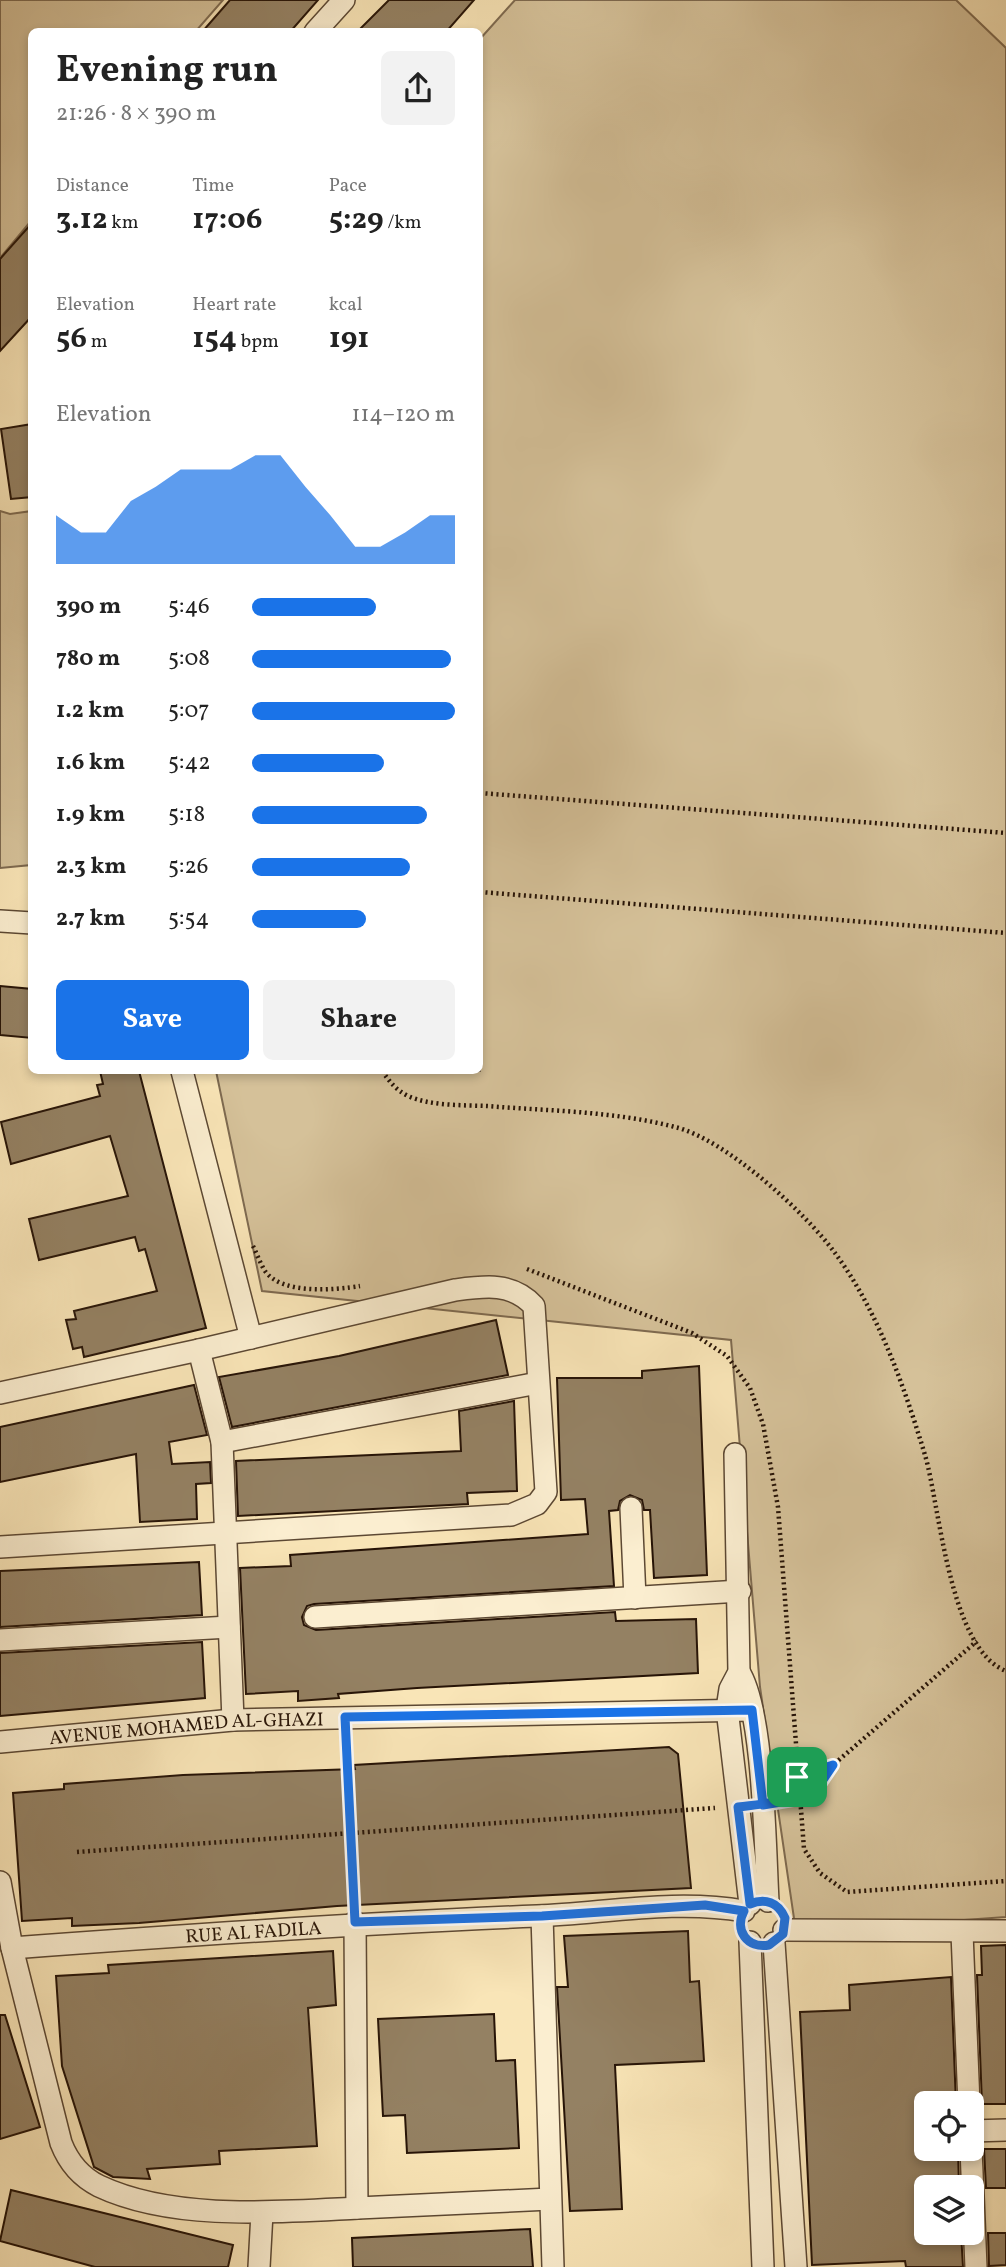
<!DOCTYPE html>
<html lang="en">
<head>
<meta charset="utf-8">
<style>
	:root { --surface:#fff; --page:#f2f2f2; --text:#222; --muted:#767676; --accent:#1a73e8 }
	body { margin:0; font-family:Vollkorn,serif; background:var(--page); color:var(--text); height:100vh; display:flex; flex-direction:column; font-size:26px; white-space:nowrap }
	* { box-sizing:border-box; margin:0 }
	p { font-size:23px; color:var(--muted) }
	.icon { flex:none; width:38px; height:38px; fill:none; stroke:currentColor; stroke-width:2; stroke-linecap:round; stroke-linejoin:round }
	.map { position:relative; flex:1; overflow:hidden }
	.details { position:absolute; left:28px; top:28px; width:455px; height:1046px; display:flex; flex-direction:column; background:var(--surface); border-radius:10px; box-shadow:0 4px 10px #0003 }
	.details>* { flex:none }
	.fabs { position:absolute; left:914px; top:2091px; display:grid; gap:14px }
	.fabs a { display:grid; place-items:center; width:70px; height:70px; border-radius:10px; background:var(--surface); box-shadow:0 4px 10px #0003; font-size:35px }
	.pin { position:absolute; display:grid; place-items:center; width:60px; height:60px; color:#fff; margin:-30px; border-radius:14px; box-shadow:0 4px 10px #0006 }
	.round { display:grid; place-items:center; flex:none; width:74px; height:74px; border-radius:10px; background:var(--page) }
	.overview { display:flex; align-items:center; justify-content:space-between; height:119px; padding:0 28px }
	h1 { font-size:38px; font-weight:700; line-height:52px }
	.figures { display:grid; grid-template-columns:repeat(3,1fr); gap:10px; height:119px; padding:7px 28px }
	.figures div { display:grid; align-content:center }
	.figures b { font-size:30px; font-weight:700 }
	.figures small { font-size:19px; font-weight:400 }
	.figures p { font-size:19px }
	.chart { height:196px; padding:14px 28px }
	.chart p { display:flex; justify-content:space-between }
	.chart svg { width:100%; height:126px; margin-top:7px; fill:var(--accent); opacity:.7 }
	.button { display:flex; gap:14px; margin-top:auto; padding:14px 28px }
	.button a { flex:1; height:80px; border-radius:10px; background:var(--accent); color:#fff; font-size:28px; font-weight:700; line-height:80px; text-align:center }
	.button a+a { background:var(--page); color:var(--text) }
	ul { padding:0 28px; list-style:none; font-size:23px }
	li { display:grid; grid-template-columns:112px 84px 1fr; align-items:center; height:52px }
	li i { height:18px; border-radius:9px; background:var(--accent) }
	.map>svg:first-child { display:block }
	.green { fill:#d5c199; stroke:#7e6a50; stroke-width:2 }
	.building { fill:#948163; stroke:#271407; stroke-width:2 }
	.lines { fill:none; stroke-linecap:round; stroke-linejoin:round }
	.street-casing { stroke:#5c4833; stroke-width:24 }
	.path { stroke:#271407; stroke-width:4.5; stroke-dasharray:2 3.5; stroke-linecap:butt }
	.street { stroke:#fbeed0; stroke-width:21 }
	.route-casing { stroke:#fff; stroke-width:14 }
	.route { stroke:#1a73e8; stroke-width:9 }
	.labels { text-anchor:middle; stroke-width:6; stroke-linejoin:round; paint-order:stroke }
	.street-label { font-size:19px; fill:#271407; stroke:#fbeed0 }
</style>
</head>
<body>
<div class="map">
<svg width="1006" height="2267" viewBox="0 0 1006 2267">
	<rect width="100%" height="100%" fill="#f9e5b7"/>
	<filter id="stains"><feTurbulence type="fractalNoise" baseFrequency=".00286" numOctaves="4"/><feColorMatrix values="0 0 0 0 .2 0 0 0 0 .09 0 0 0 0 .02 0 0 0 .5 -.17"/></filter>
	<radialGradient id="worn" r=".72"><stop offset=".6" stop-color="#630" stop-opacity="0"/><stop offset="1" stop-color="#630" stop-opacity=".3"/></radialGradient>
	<g class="green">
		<path d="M0 0H223L196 31 32 32 31 221 0 258Z"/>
		<path d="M515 0H956L1006 48V1917L796 1932 760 1687 731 1340 262 1291 216 1071H480V39Z"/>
		<path d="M0 511 10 514 32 511 31 865 0 868Z"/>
	</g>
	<g class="building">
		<path d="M230 0H318L290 32H202Z"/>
		<path d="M389 0H474L446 32H357Z"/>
		<path d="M32 223V316L0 351V259Z"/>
		<path d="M32 424V497L11 499 1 429Z"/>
		<path d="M0 986 32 989V1038L0 1035Z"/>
		<path d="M100 1071H139L206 1328 84 1357 82 1347 73 1349 66 1320 76 1319 74 1311 157 1291 145 1249 139 1251 135 1237 39 1260 29 1219 128 1196 110 1136 11 1164 1 1122 100 1096 97 1085 103 1084Z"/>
		<path d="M496 1320 508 1375 232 1427 219 1377 339 1356Z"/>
		<path d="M699 1366 707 1575 654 1578 650 1510H644L642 1500 630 1495 620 1501 618 1510 609 1511 614 1586 314 1604 307 1606 302 1617 304 1625 316 1630 615 1612 616 1621 696 1619 698 1673 417 1688 338 1694 339 1698 298 1701V1691L246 1694 240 1568 291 1566 290 1555 588 1534 585 1499 561 1500 557 1378H642V1371Z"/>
		<path d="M194 1385 207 1435 169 1442 172 1464 210 1462 211 1483 196 1484 197 1519 140 1522 136 1454 0 1482V1427Z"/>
		<path d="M514 1401 517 1491 467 1493 468 1504 238 1516 236 1461 461 1451 459 1411Z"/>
		<path d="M199 1562 202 1615 0 1627V1571Z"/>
		<path d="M202 1642 205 1698 0 1716V1653Z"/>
		<path d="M669 1747 678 1754 691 1888 337 1906 139 1923 72 1926V1918L22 1921 13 1793 64 1789V1784L183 1775 355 1769 354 1765Z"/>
		<path d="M688 1931 690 1982 699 1981 704 2061 615 2065 622 2209 570 2211 557 1987H568L564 1936Z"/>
		<path d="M1006 1945V2104H982L977 1975H982L981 1946Z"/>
		<path d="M333 1951 336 2005 308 2008 317 2146 219 2151 220 2164 147 2169 150 2179 113 2177 94 2167 62 2066 56 1976 109 1973 108 1965Z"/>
		<path d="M951 1977 956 2104H926V2149H958L959 2188H926V2233H961L963 2267H906L905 2261 812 2265 800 2012 850 2010 849 1985Z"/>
		<path d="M494 2014 496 2061 515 2060 519 2148 407 2153 405 2115 383 2116 378 2019Z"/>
		<path d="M0 2015H5L40 2127 0 2139Z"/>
		<path d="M984 2149H1006V2188H986Z"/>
		<path d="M11 2190 233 2245 228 2267H95L0 2241Z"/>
		<path d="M530 2229 533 2267H353L352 2238Z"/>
		<path d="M988 2233H1006V2265L989 2266Z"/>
	</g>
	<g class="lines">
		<g class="street-casing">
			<g id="street">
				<path d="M315 32 344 0"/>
				<path d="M0 921 32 923"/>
				<path d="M182 1071 251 1338"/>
				<path d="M199 1350 222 1442 233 1720"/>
				<path d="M0 1393 199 1350 455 1290C485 1286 512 1282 534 1306L546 1492 537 1504 511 1515 0 1547"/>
				<path d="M222 1442 538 1383"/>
				<path d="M735 1454 739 1672 730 1689 727 1709 750 1904"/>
				<path d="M631 1508 635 1598"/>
				<path d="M315 1617 740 1591"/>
				<path d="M0 1640 229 1627"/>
				<path d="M739 1672C764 1711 765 1849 768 1901"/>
				<path id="s1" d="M0 1742 233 1720 752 1710"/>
				<path d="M0 1882 12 1948 61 2143C68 2161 81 2177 99 2186 173 2221 278 2212 358 2208 422 2205 486 2202 550 2199"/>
				<path d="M542 1916 553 2267"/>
				<path d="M355 1922 357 2208"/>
				<path d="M784 1930 1006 1931"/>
				<path d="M962 1933 969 2104"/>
				<path d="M750 1942 763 2267"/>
				<path d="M774 1943 796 2267"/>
				<path id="s2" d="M12 1948C187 1935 362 1923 537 1916 606 1913 676 1899 744 1911"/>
				<path d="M971 2131 1006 2130"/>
				<path d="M971 2149 976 2267"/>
				<path d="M259 2267 262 2213"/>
			</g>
		</g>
		<g class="path">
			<path d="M480 793 1006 833"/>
			<path d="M480 892 1006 933"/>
			<path d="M382 1071C390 1082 396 1090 408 1096 430 1106 462 1105 487 1106 549 1111 614 1111 675 1127 725 1139 805 1212 835 1253 878 1311 904 1386 925 1455 940 1506 949 1649 1006 1671"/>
			<path d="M253 1246C257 1254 260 1263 265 1271 282 1295 335 1290 360 1286"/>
			<path d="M527 1269 692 1333 727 1356 750 1388 763 1424 778 1507 804 1849 820 1873 847 1892 1006 1881"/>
			<path d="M346 1741 353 1901"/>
			<path d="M797 1777 832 1765"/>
			<path d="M787 1801 810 1799 833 1765 977 1641"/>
			<path d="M77 1852 715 1808"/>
		</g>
		<use href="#street" class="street"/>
	</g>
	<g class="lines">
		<g class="route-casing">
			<path id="route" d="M797 1777 799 1799 763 1805 752 1710 345 1717 355 1922 542 1916 705 1905 744 1911C734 1930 747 1949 769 1945L783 1934 785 1918C778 1902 765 1898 750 1904L738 1807C762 1805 786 1799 810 1799L833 1765 797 1777"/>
		</g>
		<use href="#route" class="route"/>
	</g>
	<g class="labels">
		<g class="street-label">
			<text dy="7" stroke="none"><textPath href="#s1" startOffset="187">AVENUE MOHAMED AL-GHAZI</textPath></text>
			<text dy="7" stroke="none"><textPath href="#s2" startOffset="242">RUE AL FADILA</textPath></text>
		</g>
	</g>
	<rect width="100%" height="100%" filter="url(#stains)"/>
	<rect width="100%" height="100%" fill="url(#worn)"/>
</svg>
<div class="fabs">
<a><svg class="icon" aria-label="locate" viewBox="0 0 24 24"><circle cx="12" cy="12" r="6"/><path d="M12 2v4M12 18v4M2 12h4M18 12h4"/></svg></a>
<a><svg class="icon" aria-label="layers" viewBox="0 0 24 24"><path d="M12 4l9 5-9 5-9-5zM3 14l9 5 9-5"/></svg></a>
</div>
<div class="pin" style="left:797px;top:1777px;background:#1e9e55"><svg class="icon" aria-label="arrive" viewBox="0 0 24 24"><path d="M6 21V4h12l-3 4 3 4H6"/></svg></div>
<section class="details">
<div class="overview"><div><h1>Evening run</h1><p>21:26 · 8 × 390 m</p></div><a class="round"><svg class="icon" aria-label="share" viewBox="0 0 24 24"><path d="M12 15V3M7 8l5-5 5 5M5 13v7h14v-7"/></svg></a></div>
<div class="figures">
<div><p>Distance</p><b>3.12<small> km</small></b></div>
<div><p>Time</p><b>17:06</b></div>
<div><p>Pace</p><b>5:29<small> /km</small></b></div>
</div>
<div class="figures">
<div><p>Elevation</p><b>56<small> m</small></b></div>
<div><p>Heart rate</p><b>154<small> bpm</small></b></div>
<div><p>kcal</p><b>191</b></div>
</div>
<div class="chart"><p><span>Elevation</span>114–120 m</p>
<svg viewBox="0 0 160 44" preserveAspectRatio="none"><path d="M0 44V27L10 33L20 33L30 22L40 17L50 11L60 11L70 11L80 6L90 6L100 17L110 27L120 38L130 38L140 33L150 27L160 27V44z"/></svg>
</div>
<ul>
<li><b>390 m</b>5:46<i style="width:61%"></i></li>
<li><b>780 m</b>5:08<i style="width:98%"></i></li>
<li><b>1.2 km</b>5:07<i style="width:100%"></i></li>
<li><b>1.6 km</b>5:42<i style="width:65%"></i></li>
<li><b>1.9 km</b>5:18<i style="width:86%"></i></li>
<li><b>2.3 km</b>5:26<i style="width:78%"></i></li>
<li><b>2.7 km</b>5:54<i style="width:56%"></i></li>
</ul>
<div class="button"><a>Save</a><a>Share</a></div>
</section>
</div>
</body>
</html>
